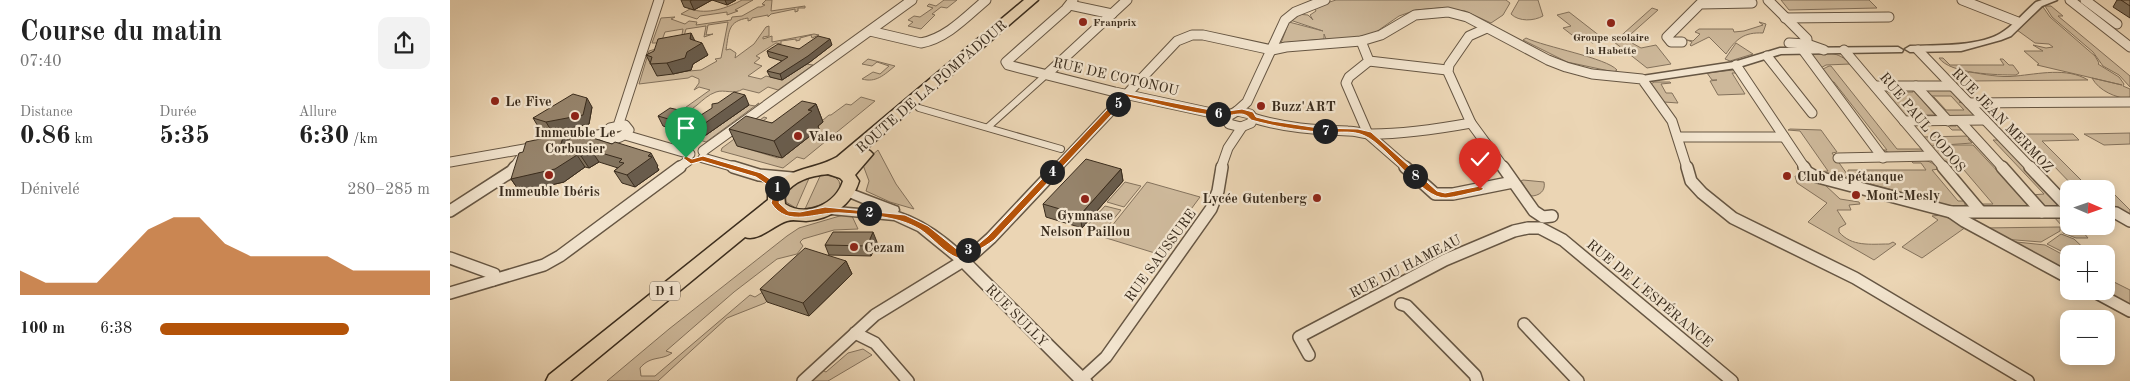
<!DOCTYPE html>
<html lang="fr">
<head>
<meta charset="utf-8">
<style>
	:root { --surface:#fff; --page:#f2f2f2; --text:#222; --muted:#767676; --accent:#b45309 }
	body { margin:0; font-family:"Old Standard TT",serif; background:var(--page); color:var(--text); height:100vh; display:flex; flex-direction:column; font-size:19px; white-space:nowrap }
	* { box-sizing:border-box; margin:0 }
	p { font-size:16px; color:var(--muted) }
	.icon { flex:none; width:28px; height:28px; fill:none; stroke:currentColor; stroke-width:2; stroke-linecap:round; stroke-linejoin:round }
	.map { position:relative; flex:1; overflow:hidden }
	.drawer { display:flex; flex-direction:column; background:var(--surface); width:450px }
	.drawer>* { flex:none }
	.needle { width:32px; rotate:92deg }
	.buttons { position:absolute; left:1610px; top:180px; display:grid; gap:10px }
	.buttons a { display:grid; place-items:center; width:55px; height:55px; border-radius:10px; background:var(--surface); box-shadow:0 2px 12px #0003; font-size:25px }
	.pin { position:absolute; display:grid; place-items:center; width:42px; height:42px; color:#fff; margin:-51px -21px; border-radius:50% 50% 50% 0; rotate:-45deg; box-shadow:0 0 5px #0007 }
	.pin .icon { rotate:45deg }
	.km { position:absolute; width:25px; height:25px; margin:-12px; border-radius:50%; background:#222; color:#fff; font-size:14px; line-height:25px; text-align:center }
	.round { display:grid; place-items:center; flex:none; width:52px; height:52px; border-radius:10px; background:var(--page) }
	.overview { display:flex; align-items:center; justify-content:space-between; height:85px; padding:0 20px }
	h1 { font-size:28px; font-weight:700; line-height:38px }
	.figures { display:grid; grid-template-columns:repeat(3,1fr); gap:8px; height:85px; padding:5px 20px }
	.figures div { display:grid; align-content:center }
	.figures b { font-size:25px; font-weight:700 }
	.figures small { font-size:14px; font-weight:400 }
	.figures p { font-size:14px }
	.chart { height:140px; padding:10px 20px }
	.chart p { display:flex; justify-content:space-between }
	.chart svg { width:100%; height:90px; margin-top:5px; fill:var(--accent); opacity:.7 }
	ul { padding:0 20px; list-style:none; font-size:16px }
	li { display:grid; grid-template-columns:80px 60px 1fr; align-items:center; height:38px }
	li i { height:12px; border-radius:6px; background:var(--accent) }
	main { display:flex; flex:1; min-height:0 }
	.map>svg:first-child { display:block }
	.green { fill:#cdb89a; stroke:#84725c }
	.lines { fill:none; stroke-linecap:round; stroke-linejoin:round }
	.pedestrian-casing { stroke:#665643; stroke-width:8 }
	.minor-far1-casing { stroke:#665643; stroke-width:11 }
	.minor-casing { stroke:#665643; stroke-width:14 }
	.tertiary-casing { stroke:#665643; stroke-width:3 }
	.primary-casing { stroke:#3a2c1d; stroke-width:3 }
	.pedestrian { stroke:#f2e4ce; stroke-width:6 }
	.minor-far1 { stroke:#f2e4ce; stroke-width:9 }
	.minor { stroke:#f2e4ce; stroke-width:11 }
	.tertiary { fill:#f2e4ce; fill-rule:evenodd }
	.primary { fill:#ebd5b4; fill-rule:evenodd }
	.wall { fill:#81725d; stroke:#3a2c1d }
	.shaded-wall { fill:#695c4c; stroke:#3a2c1d }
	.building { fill:#96846c; stroke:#3a2c1d }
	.route { fill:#b45309; stroke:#fff }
	.poi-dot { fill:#8f2418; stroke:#f2e4ce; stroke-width:2 }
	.labels { text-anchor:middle; stroke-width:4.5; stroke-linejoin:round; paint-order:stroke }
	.far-poi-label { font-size:11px; font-weight:bold; fill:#3a2c1d; stroke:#f2e4ce; text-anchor:start }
	.shield { fill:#f2e4ce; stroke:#716352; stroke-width:1 }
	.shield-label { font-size:12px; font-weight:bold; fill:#3a2c1d }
	.street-label { font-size:14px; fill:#3a2c1d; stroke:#f2e4ce }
	.poi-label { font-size:14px; font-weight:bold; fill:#3a2c1d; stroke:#f2e4ce; text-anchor:start }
</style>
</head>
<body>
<main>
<section class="drawer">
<div class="overview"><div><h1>Course du matin</h1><p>07:40</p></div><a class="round"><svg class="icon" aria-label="share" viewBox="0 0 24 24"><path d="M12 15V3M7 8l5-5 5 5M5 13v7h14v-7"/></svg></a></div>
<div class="figures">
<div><p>Distance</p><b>0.86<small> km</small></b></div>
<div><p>Durée</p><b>5:35</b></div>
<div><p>Allure</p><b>6:30<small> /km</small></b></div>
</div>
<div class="chart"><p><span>Dénivelé</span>280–285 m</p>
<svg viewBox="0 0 160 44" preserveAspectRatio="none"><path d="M0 44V32L10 38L20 38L30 38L40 25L50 12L60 6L70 6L80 19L90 25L100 25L110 25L120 25L130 32L140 32L150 32L160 32V44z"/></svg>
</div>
<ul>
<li><b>100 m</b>6:38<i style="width:70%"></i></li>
</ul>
</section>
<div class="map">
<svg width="1680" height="381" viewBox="0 0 1680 381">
	<rect width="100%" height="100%" fill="#ebd5b4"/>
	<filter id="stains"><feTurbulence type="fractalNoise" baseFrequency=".004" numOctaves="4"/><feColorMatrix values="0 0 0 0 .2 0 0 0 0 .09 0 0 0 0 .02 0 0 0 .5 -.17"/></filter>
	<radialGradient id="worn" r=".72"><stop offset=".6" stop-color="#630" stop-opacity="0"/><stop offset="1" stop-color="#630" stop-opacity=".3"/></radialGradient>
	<g class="green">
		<path d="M292 0H303L285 10 288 11 277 15V12L250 16 247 19 231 14 240 9C258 15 277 8 292 0Z"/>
		<path d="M316 0H322L321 11 355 6V8H348V11L345 12V9L321 14 318 17V15L302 18 301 20 298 21V18C278 21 279 31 276 50L280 49 286 53 285 58 304 44 316 27 319 26V36L313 37V39L322 36V42L364 34 369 35 362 38 361 35 350 38V40L346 41V39L331 41V44L326 43 306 56 310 58 304 63 312 66 298 76 311 79 316 76 332 80 356 64 363 65 328 90 318 87 309 93 293 89C284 95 274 89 266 92 251 97 244 114 225 115L260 90 249 87 244 90 249 83V79L242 76 238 78 189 84 199 51 216 46 227 72 251 70 267 61 265 59 271 58 278 22 258 25 256 35 263 34 254 37 256 26 236 29 233 40H231L233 29 215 32 211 43H202L211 18 225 17 221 19 235 24 239 21 247 22 246 25 281 20 282 17 292 16 308 7H311L315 5 312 4Z"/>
		<path d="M494 0H507L497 8 491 7 482 14 485 15 471 29 458 26 463 22 458 20 464 16 470 17 483 8 477 6 479 4 486 6Z"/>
		<path d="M886 0H1056L1060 3 1053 15 1041 23 1015 11 990 8 966 10 949 16 926 32 911 38 876 39 874 34V39L831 43 839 22 873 31 840 20 847 14 858 15 863 20 860 15 866 11 864 7Z"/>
		<path d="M1069 0H1088L1093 16C1084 21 1069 22 1061 14Z"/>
		<path d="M1331 0H1419L1427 8 1339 10Z"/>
		<path d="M1595 6H1601L1613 16H1608L1680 76V87L1669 75 1653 66 1643 52 1602 17Z"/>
		<path d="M1593 7 1600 17 1645 56 1649 63 1648 64 1669 77 1674 84 1673 86 1680 89V99C1666 98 1649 91 1642 78L1672 85 1587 65 1589 64 1574 51H1593L1583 45 1596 48 1603 47 1599 44 1585 43 1567 30Z"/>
		<path d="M1202 8 1208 10 1181 34 1185 41 1182 43 1191 48 1206 45 1221 64 1197 68 1164 42Z"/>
		<path d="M1119 12 1155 40 1142 43 1132 34 1122 35 1113 28 1121 26 1107 15Z"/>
		<path d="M1309 22 1316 24 1313 33C1294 32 1286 39 1276 54L1259 37 1241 46 1240 45 1242 42 1237 40 1243 41 1250 34 1245 32 1249 29H1283L1284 32 1294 31 1313 25Z"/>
		<path d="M1076 38C1095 47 1157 58 1167 70L1164 72 1117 62 1073 40Z"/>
		<path d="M1286 43 1303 54 1280 61 1275 59Z"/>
		<path d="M1359 54C1375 52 1389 51 1400 64L1376 65 1369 69Z"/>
		<path d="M1493 58 1500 65H1554L1550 59H1553L1559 65H1563L1569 73 1566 75C1547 75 1500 74 1489 58Z"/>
		<path d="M418 59 445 66C434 75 426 83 412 79L423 72 430 74 439 66 427 62 422 66 412 64Z"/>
		<path d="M1379 66H1381L1447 149H1471L1474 153H1440L1433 150H1437L1384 82H1378L1369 71Z"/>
		<path d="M1283 70 1287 73H1282L1295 94 1268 95 1260 81 1267 80H1262L1257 73Z"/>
		<path d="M1519 72C1534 74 1550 78 1566 76 1588 74 1617 67 1638 80L1520 81 1516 74Z"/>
		<path d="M1204 82H1220L1221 83 1211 84 1216 93H1222L1228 103 1214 102 1201 84Z"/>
		<path d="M1462 89 1469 92H1465L1485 115 1490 116 1488 119 1484 115H1459L1460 118 1455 117 1433 90H1436L1438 92H1463Z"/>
		<path d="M1475 89 1500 90 1512 102H1509L1515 104 1525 116 1501 118 1480 97H1484L1496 110H1514L1501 96H1479Z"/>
		<path d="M411 97 425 101 354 159 347 157 333 168 271 151 272 148 314 117 317 118 292 136 288 146 328 158 379 115H381L396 104 401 105Z"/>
		<path d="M309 103 256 142 240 137 244 135H256L299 105 305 106Z"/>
		<path d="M1504 123H1507L1523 139H1518L1522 143 1481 146 1472 137 1518 136 1513 130H1502L1498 126H1506Z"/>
		<path d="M1340 129 1371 130 1387 152 1382 153 1397 174 1396 178 1376 173 1375 176 1364 172 1378 171 1350 131 1338 130Z"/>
		<path d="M1680 133V144L1654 145 1634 134Z"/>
		<path d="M1559 134H1623L1629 140 1592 141 1635 184 1644 185 1648 189H1626L1578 139H1558Z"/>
		<path d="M1543 140H1548L1604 199 1607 205C1595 211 1589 202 1581 195L1594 194Z"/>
		<path d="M1498 145H1523L1578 204 1583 205V207L1536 206 1532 204H1543L1508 163H1494L1483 148Z"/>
		<path d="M428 150 446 184 464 209 440 202 416 191 419 181 413 165 414 162Z"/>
		<path d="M1460 160C1473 160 1480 159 1489 169L1482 170 1508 201H1515V207H1489L1488 202 1398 178V170H1476L1471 163H1463Z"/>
		<path d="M371 174 385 177 389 181C395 199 368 206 355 209Z"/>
		<path d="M360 176 346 208 336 202V192L346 182Z"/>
		<path d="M1345 176 1356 177 1374 184 1390 199 1409 202 1410 204 1399 205 1401 210H1387L1396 224 1389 228V232C1402 247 1420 244 1439 244L1443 242 1446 244 1424 260 1358 222 1377 203 1347 183Z"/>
		<path d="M1073 180 1094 182C1096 191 1089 196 1081 196L1071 181Z"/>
		<path d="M675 182 691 186 674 207 657 202Z"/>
		<path d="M697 182 750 197 708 254 653 237Z"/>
		<path d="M1656 192H1662L1680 210V216L1657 208Z"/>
		<path d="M655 206 671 210 653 232 636 227Z"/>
		<path d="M393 215 402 216 408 229 384 230 353 239 350 242 353 246 347 254 327 259 284 292 216 351 222 353C211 361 201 355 190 368L191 376H205L300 295 305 297 327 283 334 285 315 303 277 318 208 381H157L219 329 337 236 349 228Z"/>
		<path d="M1491 215 1500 218 1516 227 1472 258 1452 247 1488 220 1482 216Z"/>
		<path d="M1603 216 1615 217 1619 226H1622L1627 232H1633L1638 238H1626L1613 233V227Z"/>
		<path d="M1610 227V231L1591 242 1553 239 1533 228Z"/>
		<path d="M1611 234 1624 239 1640 254H1619V255L1597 244Z"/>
		<path d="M1557 241 1595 245 1619 258V274Z"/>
		<path d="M1656 278 1680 290V306L1652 291H1656Z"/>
		<path d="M413 349 422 355 378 381H361L372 370 376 372 398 353Z"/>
	</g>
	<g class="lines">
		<g class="pedestrian-casing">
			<g id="pedestrian">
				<path d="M469 108 611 149"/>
				<path d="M538 127 597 74"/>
			</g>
		</g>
		<g class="minor-far1-casing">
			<g id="minor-far1">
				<path d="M623 0 616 9 556 62 558 65 665 92 771 115 780 114"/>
				<path d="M1318 0 1357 39V44"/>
				<path d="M1512 0 1568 22"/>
				<path d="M1620 0 1680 47"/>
				<path d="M1635 0 1667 24"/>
				<path d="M620 5 662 14"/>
				<path d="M1335 18 1439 17"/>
				<path d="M1037 28 1019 36 999 65 998 72 1021 123 1054 168"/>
				<path d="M420 31 471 43C497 38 516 17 536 0"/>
				<path d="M911 41 919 61 899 77 896 83 918 134 957 168"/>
				<path d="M1232 42H1221L1217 37 1250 4 1302 3"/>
				<path d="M1339 43 1357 44 1374 50"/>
				<path d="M1353 50 1433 158"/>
				<path d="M1394 50 1494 168"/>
				<path d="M1468 50 1581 168"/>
				<path d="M1317 56 1362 113"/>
				<path d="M919 61 997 70"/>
				<path d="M1286 65 1355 168"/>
				<path d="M597 74 677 0"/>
				<path d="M1425 86H1502"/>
				<path d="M1466 86 1498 121"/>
				<path d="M1519 103 1680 102"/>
				<path d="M787 111 797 102 835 20 845 12 875 0"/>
				<path d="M787 111 800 114 803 118 801 123 791 127 779 124 777 117Z"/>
				<path d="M803 118C834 128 866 130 898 131 906 131 914 134 921 134 955 134 988 129 1021 123"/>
				<path d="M1454 121 1535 120"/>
				<path d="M1510 121 1553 168"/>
				<path d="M175 125 179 130C172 138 163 142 153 136L160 128Z"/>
				<path d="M168 126 209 0"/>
				<path d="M175 135 240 154"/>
				<path d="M1228 137H1334"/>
				<path d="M127 139 153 134"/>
				<path d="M253 151 462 0"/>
				<path d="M253 158 288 168"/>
				<path d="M1388 158 1483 156"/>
				<path d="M0 162 86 147"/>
				<path d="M64 168 70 159"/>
				<path d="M228 168 238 161"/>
				<path d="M607 168 727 41 742 35H753L822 50 836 47 911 41 931 35 965 15 998 12 1017 17 1098 60 1116 67 1142 74 1192 79 1222 121 1237 168"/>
				<path d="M771 168 778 148 792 127"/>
			</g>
		</g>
		<g class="minor-casing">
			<g id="minor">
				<path d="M283 167 309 175 342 178"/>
				<path d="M955 167 985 194H1003L1063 182"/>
				<path d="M1053 167 1084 211 1093 217 1102 216"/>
				<path d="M1237 167 1241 181 1252 193 1283 218 1405 278 1578 381"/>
				<path d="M1354 167 1357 172 1364 176 1501 212H1619"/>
				<path d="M1493 167 1530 211"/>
				<path d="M1552 167 1592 212"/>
				<path d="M1580 167 1619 208"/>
				<path d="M0 211 62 171 65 167"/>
				<path d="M1501 212 1514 221 1619 278"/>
				<path d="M1656 212 1666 213 1680 221"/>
				<path d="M508 255 520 249H528"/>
				<path d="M0 258 44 274 43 280"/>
				<path d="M514 262 541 238 608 167"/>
				<path d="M1643 291 1680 311"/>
				<path d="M0 293 94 265 110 256 230 167"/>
				<path d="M951 304 957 306 1025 375 1027 381"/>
				<path d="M1074 324 1128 381"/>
				<path d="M405 333 425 343 458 381"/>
				<path d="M859 355 849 337 995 260 1064 231 1078 228H1090L1113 240 1282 381"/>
				<path d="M632 379 656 357 761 209 768 191 772 167"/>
				<path d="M353 381 425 315 513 261"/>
			</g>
		</g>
		<g class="tertiary-casing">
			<g id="tertiary">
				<path d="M1592 0H1607L1592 6 1561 36 1551 40 1511 51 1460 52 1455 49 1460 46C1486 45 1533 47 1554 31 1566 23 1575 11 1586 2Z"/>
				<path d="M1448 47 1453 50 1452 52 1331 54 1286 68 1192 82 1187 79 1192 76 1284 62 1330 48Z"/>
				<path d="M398 188 448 207 449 210 448 212C492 226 522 262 554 293 582 321 610 349 639 377L642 381H624L506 262 468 231 444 220 370 213 369 210 370 207 375 206 432 211 394 195 392 192 394 189Z"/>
			</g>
		</g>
		<g class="primary-casing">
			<path id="primary" d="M574 0H588L416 149 420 151 423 154 405 175 409 181C402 205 381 219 356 221 350 221 343 219 337 221 324 225 308 242 295 237L120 381H96L99 375 318 200V195C337 165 360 172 387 157ZM378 174 390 178 393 181C386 204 356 218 335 204L334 195C345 180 360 176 378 174Z"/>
		</g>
		<use href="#pedestrian" class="pedestrian"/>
		<use href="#minor-far1" class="minor-far1"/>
		<use href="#minor" class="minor"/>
		<use href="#tertiary" class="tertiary"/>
		<use href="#primary" class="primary"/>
	</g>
	<g class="wall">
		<path d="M231 0H286L277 5 262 0 244 10 234 7Z"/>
		<path d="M1667 0H1680V18L1663 7Z"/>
		<path d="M245 41 258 55 243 64 241 70 223 74 207 76 196 55Z"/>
		<path d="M382 45 360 62 332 80 320 77 317 71 332 61 319 57 317 51 349 49Z"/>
		<path d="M366 104 373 122 368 126 369 129 332 158 287 146 279 129 322 123Z"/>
		<path d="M299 105 256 135 251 137 213 126 208 116 251 115Z"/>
		<path d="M142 107 139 124 102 132 89 128 83 118Z"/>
		<path d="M118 140 208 166 207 167 209 170 185 187 172 183 164 171 168 168 149 162 139 168 135 167 114 182 70 192 61 179Z"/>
		<path d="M671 169 673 181 632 228 596 217 593 204Z"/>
		<path d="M427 242 421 256 379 255 375 245Z"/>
		<path d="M396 261 402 274 359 316 317 302 310 289Z"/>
	</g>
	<g class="shaded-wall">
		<path d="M242 0H262L244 10 240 1Z"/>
		<path d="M275 0H286L277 5Z"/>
		<path d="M241 33 247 45 252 43 258 55 243 64 241 70 223 74 217 63 240 39Z"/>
		<path d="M380 39 382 45 360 62 332 80 330 74Z"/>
		<path d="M295 95 299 105 256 135 251 137 246 127Z"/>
		<path d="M137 98 142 107 139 124 102 132 96 122Z"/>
		<path d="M366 104 373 122 368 126 369 129 332 158 324 141Z"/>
		<path d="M114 134 122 146 110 147Z"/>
		<path d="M141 150 149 162 139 168 131 156Z"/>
		<path d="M201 153 208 166 207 167 209 170 185 187 177 175Z"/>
		<path d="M127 155 135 167 114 182 70 192 61 179Z"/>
		<path d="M671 169 673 181 632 228 630 215Z"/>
		<path d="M423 232 427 242 421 256 417 246Z"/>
		<path d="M396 261 402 274 359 316 353 303Z"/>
	</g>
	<g class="building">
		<path d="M1671 0H1680V6Z"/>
		<path d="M241 33 240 39 252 43 237 52 235 58 217 63 200 64 202 57 196 55 204 51 208 39Z"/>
		<path d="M368 36 380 39 358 56 330 74 317 71 338 57 317 51 328 44 349 49Z"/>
		<path d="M284 92 295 95 251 126 246 127 208 116 220 108 251 115 262 108V104L268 103Z"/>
		<path d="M123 94 137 98 133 115 96 122 83 118Z"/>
		<path d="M352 101 366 104 358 110 362 111 324 141 279 129 296 116 322 123Z"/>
		<path d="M127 133 162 144 165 142 194 151 201 153 198 156 202 157 177 175 164 171 174 163 169 162 172 159 141 150 131 156 127 155 105 169 61 179 69 153 73 152 76 142 114 134 110 147Z"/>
		<path d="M636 159 671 169 630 215 593 204Z"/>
		<path d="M383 232H423L417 246 375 245Z"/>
		<path d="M355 248 396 261 353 303 310 289Z"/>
	</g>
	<path class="route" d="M673 93 771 112 792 109 803 112 806 117 822 121 869 128 908 129 921 132 987 191 995 193 1030 186 1034 189 1030 191C1019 193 1007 197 996 198 971 199 938 146 915 136 902 129 883 134 869 132 846 130 823 126 801 120 793 108 781 118 769 116 739 113 708 104 678 97L544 240C532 249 521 254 508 258 494 253 483 238 471 230 449 216 418 215 392 213 366 211 338 229 321 203L325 190 306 177 252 161 241 164 233 158 236 156 242 159 253 156 311 173 332 187 329 203 338 211 350 212 375 207 455 215 478 226 509 251 526 246 538 236Z"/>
	<g class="poi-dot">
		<circle cx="633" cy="22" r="5"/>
		<circle cx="1161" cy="23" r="5"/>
		<circle cx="45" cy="101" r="5"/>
		<circle cx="811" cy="106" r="5"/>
		<circle cx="125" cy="116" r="5"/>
		<circle cx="348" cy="136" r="5"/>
		<circle cx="99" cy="175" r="5"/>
		<circle cx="1337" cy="176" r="5"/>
		<circle cx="1406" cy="195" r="5"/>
		<circle cx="867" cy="198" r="5"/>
		<circle cx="635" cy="199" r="5"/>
		<circle cx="404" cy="247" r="5"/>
	</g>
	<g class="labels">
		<g class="far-poi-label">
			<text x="643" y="26">Franprix</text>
			<text x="1161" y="41" text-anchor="middle">Groupe scolaire<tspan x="1161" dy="13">la Habette</tspan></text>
		</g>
		<rect class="shield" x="200" y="281.5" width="30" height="19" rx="4"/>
		<g class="shield-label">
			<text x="215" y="295">D 1</text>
		</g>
		<g class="street-label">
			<text transform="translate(666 76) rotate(13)" y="5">RUE DE COTONOU</text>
			<text transform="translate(481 86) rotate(-41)" y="5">ROUTE DE LA POMPADOUR</text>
			<text transform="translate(1553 120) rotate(46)" y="5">RUE JEAN MERMOZ</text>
			<text transform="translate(1473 122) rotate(50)" y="5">RUE PAUL CODOS</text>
			<text transform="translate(710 255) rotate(-54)" y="5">RUE SAUSSURE</text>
			<text transform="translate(955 266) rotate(-27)" y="5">RUE DU HAMEAU</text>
			<text transform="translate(1200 293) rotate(40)" y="5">RUE DE L'ESPÉRANCE</text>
			<text transform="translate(567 315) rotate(45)" y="5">RUE SULLY</text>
		</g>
		<g class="poi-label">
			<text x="55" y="106">Le Five</text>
			<text x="821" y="111">Buzz'ART</text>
			<text x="125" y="137" text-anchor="middle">Immeuble Le<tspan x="125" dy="16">Corbusier</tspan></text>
			<text x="358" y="141">Valeo</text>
			<text x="1347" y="181">Club de pétanque</text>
			<text x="99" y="196" text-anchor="middle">Immeuble Ibéris</text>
			<text x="1416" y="200">Mont-Mesly</text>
			<text x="857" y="203" text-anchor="end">Lycée Gutenberg</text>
			<text x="635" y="220" text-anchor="middle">Gymnase<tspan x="635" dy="16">Nelson Paillou</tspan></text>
			<text x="414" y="252">Cezam</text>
		</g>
	</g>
	<rect width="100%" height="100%" filter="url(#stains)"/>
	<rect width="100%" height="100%" fill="url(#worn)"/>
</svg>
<div class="buttons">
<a><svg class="needle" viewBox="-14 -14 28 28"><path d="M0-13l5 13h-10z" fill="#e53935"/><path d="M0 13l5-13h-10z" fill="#767676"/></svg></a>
<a>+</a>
<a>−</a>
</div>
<div class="pin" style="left:236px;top:158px;background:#1e9e55"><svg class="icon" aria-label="arrive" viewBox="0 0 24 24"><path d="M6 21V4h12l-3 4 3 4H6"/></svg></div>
<div class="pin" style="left:1030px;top:189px;background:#d93025"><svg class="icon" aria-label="check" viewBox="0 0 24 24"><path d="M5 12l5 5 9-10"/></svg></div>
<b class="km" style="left:327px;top:188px">1</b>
<b class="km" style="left:419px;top:213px">2</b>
<b class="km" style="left:518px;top:250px">3</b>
<b class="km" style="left:602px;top:172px">4</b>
<b class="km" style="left:668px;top:104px">5</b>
<b class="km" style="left:768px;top:114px">6</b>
<b class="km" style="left:875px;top:131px">7</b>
<b class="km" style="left:965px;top:176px">8</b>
</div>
</main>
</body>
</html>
